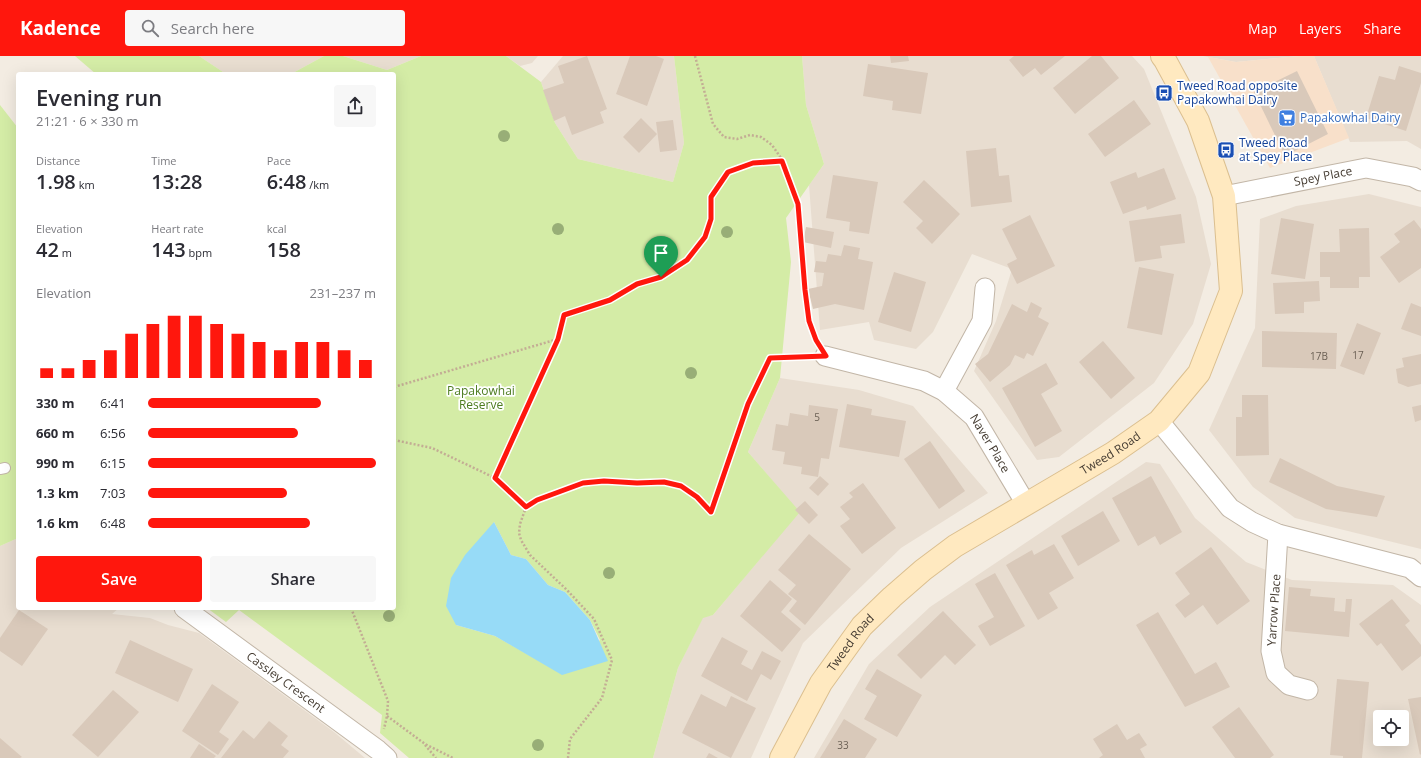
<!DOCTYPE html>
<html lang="en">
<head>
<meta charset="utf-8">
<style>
	:root { --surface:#fff; --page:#f7f7f7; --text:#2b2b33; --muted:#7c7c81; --accent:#ff170d }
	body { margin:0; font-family:"Open Sans",sans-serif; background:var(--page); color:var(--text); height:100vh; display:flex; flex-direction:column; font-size:15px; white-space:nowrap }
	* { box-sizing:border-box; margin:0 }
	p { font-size:13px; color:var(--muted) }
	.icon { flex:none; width:22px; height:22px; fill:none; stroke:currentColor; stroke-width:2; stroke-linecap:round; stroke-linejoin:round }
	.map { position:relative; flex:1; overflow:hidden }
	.drawer { position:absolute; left:16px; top:16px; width:380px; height:538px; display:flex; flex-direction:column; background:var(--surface); border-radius:4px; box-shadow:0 4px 16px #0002 }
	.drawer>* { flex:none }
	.buttons { position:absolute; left:1373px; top:654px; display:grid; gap:8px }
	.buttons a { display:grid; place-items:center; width:36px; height:36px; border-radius:4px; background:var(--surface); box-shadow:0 4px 16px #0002; font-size:20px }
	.pin { position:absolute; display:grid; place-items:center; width:34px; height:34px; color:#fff; margin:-41px -17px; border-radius:50% 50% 50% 0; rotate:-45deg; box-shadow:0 0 4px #0007 }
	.pin .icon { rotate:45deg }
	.round { display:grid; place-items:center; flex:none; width:42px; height:42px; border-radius:4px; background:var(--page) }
	.summary { display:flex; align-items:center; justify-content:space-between; height:68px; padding:0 20px }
	h1 { font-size:22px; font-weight:600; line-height:30px }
	.metrics { display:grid; grid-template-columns:repeat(3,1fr); gap:6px; height:68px; padding:4px 20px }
	.metrics div { display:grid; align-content:center }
	.metrics b { font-size:20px; font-weight:600 }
	.metrics small { font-size:11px; font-weight:400 }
	.metrics p { font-size:11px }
	.chart { height:112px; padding:8px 20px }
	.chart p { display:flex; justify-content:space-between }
	.chart svg { width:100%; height:72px; margin-top:4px; stroke:var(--accent); stroke-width:6 }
	.primary-button { display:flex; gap:8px; margin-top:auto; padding:8px 20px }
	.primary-button a { flex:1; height:46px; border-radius:4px; background:var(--accent); color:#fff; font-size:16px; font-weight:600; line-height:46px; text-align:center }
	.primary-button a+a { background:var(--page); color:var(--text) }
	ul { padding:0 20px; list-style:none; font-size:13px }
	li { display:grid; grid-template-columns:64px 48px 1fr; align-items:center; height:30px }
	li i { height:10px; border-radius:5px; background:var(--accent) }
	header { display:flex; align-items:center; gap:24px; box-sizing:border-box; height:56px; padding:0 20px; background:var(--accent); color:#fff }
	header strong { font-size:19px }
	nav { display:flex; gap:22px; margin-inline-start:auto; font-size:14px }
	.search { width:280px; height:36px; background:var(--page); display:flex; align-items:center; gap:10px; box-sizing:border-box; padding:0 14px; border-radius:4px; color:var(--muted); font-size:15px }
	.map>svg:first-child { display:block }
	.residential { fill:#e8ddd0; fill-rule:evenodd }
	.commercial { fill:#f8e0ca }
	.green { fill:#d4eca6; fill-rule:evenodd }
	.water { fill:#97dbf7 }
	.building { fill:#d9c9ba }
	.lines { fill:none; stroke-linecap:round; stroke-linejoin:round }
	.lane-casing { stroke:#c2b6a7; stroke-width:12 }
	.street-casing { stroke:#c2b6a7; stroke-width:21 }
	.secondary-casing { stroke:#dbbf8f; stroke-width:24 }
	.path { stroke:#c3ad94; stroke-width:2.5; stroke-dasharray:2 2; stroke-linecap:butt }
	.lane { stroke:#fff; stroke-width:10 }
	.street { stroke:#fff; stroke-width:19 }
	.secondary { stroke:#ffe9c0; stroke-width:22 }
	.tree { fill:#98ae77 }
	.route-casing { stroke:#fff; stroke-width:8 }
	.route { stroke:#ff170d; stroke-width:5 }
	.labels { text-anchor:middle; stroke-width:3.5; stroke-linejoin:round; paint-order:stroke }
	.number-label { font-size:10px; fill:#6a5f54 }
	.transit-label { font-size:12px; fill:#164399; stroke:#fff; text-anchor:start }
	.shop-label { font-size:12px; fill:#366cbe; stroke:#fff; text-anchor:start }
	.street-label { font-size:12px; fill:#453c32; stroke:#fff }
	.park-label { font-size:12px; fill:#4d7c20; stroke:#fff }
</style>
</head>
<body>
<header>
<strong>Kadence</strong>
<div class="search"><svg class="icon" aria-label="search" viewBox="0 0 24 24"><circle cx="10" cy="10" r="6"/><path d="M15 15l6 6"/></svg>Search here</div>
<nav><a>Map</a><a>Layers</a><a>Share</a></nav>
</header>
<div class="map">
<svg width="1421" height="702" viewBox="0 0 1421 702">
	<rect width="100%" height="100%" fill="#f3ece2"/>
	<g class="residential">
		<path d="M199 0H324L291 18H226Z"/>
		<path d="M343 0H421L387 14Z"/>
		<path d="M506 0H538L532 7 520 10Z"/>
		<path d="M563 0H674L684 87 673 126 578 103 555 67 541 26Z"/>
		<path d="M802 0H1132L1144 13 1196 141 1211 208 1193 268 1154 327 1059 401 1037 404 974 315 996 265 1012 213 972 198 933 276 916 293 874 284 869 266 820 274 809 129 824 108 806 49Z"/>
		<path d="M1203 0H1299L1236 6Z"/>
		<path d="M1314 0H1421V93L1407 85 1350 86Z"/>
		<path d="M1369 138 1421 151V493L1295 462 1253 431 1209 374 1255 272 1260 163 1296 150Z"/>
		<path d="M780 322 859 334 913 350 988 437 901 492 803 587 751 702H653L678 612 703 561 713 559 799 456 748 396Z"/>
		<path d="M1146 406 1160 408 1195 462 1246 506 1292 524 1393 529 1421 549V702H814L869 608 930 551ZM1380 661H1402V683H1380Z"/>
		<path d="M18 482V552H119L112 558 150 562 168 569 199 577 334 676 365 702H0V490Z"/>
	</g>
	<path class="commercial" d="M1299 0H1314L1349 82 1270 112 1208 1 1236 6Z"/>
	<g class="green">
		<path d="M75 0H199L226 18H96Z"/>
		<path d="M324 0H343L387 14 421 0H506L541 26 555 67 578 103 673 126 684 87 674 0H802L806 49 824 108 786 162 791 206 780 322 748 396 800 456 713 559 703 562 678 612 653 702H409L380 677 382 659 239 554 226 566 207 552H394V18H291ZM494 466 511 499 526 503 548 529 565 536 590 564 600 584 562 618 495 580 456 569Z"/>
		<path d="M0 49 18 72V482L0 490Z"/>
	</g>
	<path class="water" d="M494 466 511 499 526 503 548 529 565 536 590 564 608 605 562 619 495 580 456 569 446 550 451 522 465 499Z"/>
	<g class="building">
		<path d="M587 0 607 53 600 56 604 67 572 79 565 60 554 65 543 34 564 27 558 10Z"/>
		<path d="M630 0H656L664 3 647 50 616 38Z"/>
		<path d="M890 0H908L909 5 891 7Z"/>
		<path d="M1014 0H1065L1041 19 1035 12 1023 21 1009 4Z"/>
		<path d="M1092 0H1101L1119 22 1075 58 1053 32Z"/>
		<path d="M868 8 928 17 921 58 892 54 893 45 863 40Z"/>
		<path d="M1399 10 1421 17V27L1406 75 1366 62 1379 20 1395 24Z"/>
		<path d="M1297 15 1328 78 1285 100 1254 36Z"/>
		<path d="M1134 44 1151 68 1105 101 1088 78Z"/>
		<path d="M641 62 657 78 639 97 623 81Z"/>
		<path d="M673 64 677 94 660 96 656 66Z"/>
		<path d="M996 92 999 120 1009 119 1012 146 971 151 966 95Z"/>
		<path d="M1164 112 1176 143 1147 154 1146 150 1123 158 1110 126 1136 116 1138 122Z"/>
		<path d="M833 119 878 126 869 178 849 175 850 166 826 162Z"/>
		<path d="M924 124 960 158 932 188 916 172 923 165 903 146Z"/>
		<path d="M1181 158 1185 187 1160 190 1162 202 1135 206 1129 165Z"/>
		<path d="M1030 159 1055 210 1017 228 1007 208 1017 203 1002 173Z"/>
		<path d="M1281 162 1314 168 1305 223 1271 218Z"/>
		<path d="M1414 164 1421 173V212L1399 227 1380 201 1400 186 1394 178Z"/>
		<path d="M806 171 834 176 831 192 803 186Z"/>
		<path d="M1369 172 1370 221H1359V232H1330V221H1320V196H1340L1339 173Z"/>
		<path d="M844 189 860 192 858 203 873 206 864 254 835 248 813 253 808 233 822 230 824 217 814 216 816 205 826 206 828 198 841 200Z"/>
		<path d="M1139 211 1174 218 1162 279 1127 272Z"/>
		<path d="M894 216 926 226 911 276 878 266Z"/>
		<path d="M1319 225 1320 245 1304 246V257L1275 258 1273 227Z"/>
		<path d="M1031 246 1042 252 1038 261 1049 267 1033 300 1027 297 1024 303 1015 299 1010 309 990 326 975 308 988 298 1012 248 1027 256Z"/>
		<path d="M1411 247 1421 251V280L1401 273Z"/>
		<path d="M1357 267 1381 277 1364 319 1340 310Z"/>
		<path d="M1262 275 1337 277 1336 313 1262 311Z"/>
		<path d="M1103 285 1135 322 1111 343 1079 306Z"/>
		<path d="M1421 298V328L1408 331 1398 327 1396 313 1404 311 1402 302Z"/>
		<path d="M1046 307 1058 328 1041 338 1062 375 1035 391 1002 332Z"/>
		<path d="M1242 339H1268L1269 399 1236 400V361H1242Z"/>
		<path d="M847 348 872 353 871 359 906 365 899 401 839 391Z"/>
		<path d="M809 349 838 353 829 403 821 402 818 421 801 418 802 411 783 408 785 396 772 394 776 368 788 370 790 357 808 360Z"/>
		<path d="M1421 349V364L1415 366 1412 351Z"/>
		<path d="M930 385 965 435 939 453 904 403Z"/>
		<path d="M1280 402 1337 430 1385 440 1377 461 1326 453 1269 426Z"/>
		<path d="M820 420 829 428 818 440 809 432Z"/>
		<path d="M1151 420 1182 476 1160 489 1155 480 1138 490 1112 442Z"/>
		<path d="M863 427 896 472 862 498 840 470 850 463 840 451 853 441 849 437Z"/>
		<path d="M805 445 818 459 809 468 795 454Z"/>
		<path d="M1103 455 1120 485 1078 510 1061 480Z"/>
		<path d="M809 478 851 513 805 569 789 555 797 545 788 538 796 529 778 514Z"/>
		<path d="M1054 488 1074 522 1049 537 1058 552 1038 564 1006 509 1032 494 1034 499Z"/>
		<path d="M1211 491 1250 545 1217 569 1203 549 1185 562 1175 549 1190 538 1175 517Z"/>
		<path d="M995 517 1025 570 990 590 978 570 994 561 975 528Z"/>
		<path d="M770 524 792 543 781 556 801 573 782 596 740 560Z"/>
		<path d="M1289 531 1311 533 1310 540 1335 542 1334 555 1345 556 1346 543H1352L1349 581 1285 575Z"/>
		<path d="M1392 543 1410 565 1405 569 1421 589V600L1402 615 1381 587 1377 590 1359 568Z"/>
		<path d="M19 554 48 573 22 610 0 595V582Z"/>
		<path d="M943 555 976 589 955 609 945 599 921 623 897 599Z"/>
		<path d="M1158 556 1195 618 1216 606 1230 631 1185 651 1136 569Z"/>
		<path d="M722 581 748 595 741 608 752 614 762 595 781 605 771 624 761 618 747 645 701 620Z"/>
		<path d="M130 584 193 613 178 646 115 617Z"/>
		<path d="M877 613 922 639 897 681 864 663 877 640 865 633Z"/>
		<path d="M1337 623 1369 626 1362 702H1343V700L1330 699Z"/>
		<path d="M212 628 239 646 219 676 229 683 218 699 182 675Z"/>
		<path d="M113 634 139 656 98 701 72 679Z"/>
		<path d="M701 638 726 651 731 640 756 652 731 702 682 677Z"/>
		<path d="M1421 641V698L1420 699 1408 643Z"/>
		<path d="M1239 651 1274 699 1270 702H1235L1212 671Z"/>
		<path d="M844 663 877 683 865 702H820Z"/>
		<path d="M269 665 288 680 281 689 289 695 283 702H221L243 674 254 683Z"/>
		<path d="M1117 668 1127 684 1139 677 1147 689 1140 693 1145 702H1099L1103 699 1093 683Z"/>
		<path d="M0 682 22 701 20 702H0Z"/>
		<path d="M199 688 216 700 214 702H190Z"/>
		<path d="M709 697 718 702H706Z"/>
	</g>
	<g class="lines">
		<g class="lane-casing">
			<path id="lane" d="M0 413 5 412"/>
		</g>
		<g class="street-casing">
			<g id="street">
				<path id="s1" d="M1224 140 1366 112 1413 121 1421 125"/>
				<path id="s2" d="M825 300 924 325 944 335 974 361 1026 448"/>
				<path d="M944 335 982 265 985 232"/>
				<path d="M1159 365 1230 452 1252 466 1278 478 1410 512 1421 521"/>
				<path d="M1278 478 1271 595 1276 617 1289 629 1308 634"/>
				<path id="s3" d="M184 552 378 694 387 702"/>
			</g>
		</g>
		<g class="secondary-casing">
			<g id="secondary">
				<path id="s4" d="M781 702 821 627 862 570 892 541 923 514 955 490 1113 397 1159 365 1199 317 1231 235 1224 140 1198 65 1165 4 1162 0"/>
			</g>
		</g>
		<g class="path">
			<path d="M695 0 713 68 724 81 737 83 750 79 761 81 772 89 783 105 798 148 805 234 809 265 815 282"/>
			<path d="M394 331 558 283"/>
			<path d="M394 384 432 392 495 422 558 283 565 259 610 244 637 229 661 221 687 204 705 181 711 163V141L728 116 753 107 782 105"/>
			<path d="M495 422 526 451"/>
			<path d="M351 552 388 645 387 660 384 673"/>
			<path d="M387 660 425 688 453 702"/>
			<path d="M425 689 436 702"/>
			<path d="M568 702 570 683 602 642 612 604 594 563 567 534 530 499 521 484 519 477 520 468 526 451 537 444 583 427 603 425 637 427 664 426 681 430 697 441 711 456 749 348 770 302 805 301"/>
		</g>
		<use href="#lane" class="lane"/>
		<use href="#street" class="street"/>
		<use href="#secondary" class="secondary"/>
	</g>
	<g class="tree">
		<circle cx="504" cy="80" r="6"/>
		<circle cx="558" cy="173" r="6"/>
		<circle cx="727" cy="176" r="6"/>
		<circle cx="691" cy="317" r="6"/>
		<circle cx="609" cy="517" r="6"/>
		<circle cx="389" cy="560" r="6"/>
		<circle cx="538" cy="689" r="6"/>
	</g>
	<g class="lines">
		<g class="route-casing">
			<path id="route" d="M782 105 798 148 805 234 809 265 816 284 826 300 770 302 748 348 711 456 697 441 681 430 664 426 637 427 604 425 583 427 537 444 526 451 495 422 558 283 564 259 610 244 637 228 661 221 687 204 705 181 711 163V141L728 116 753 107Z"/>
		</g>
		<use href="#route" class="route"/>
	</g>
	<defs>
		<g id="bus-square" transform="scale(0.9)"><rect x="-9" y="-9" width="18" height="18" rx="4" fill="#1a4fb4" stroke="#fff"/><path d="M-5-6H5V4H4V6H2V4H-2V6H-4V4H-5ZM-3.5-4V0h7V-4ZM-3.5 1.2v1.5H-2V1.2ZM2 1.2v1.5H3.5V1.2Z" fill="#fff"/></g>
		<g id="supermarket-square" transform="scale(0.9)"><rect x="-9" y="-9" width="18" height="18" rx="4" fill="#3f7fe0" stroke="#fff"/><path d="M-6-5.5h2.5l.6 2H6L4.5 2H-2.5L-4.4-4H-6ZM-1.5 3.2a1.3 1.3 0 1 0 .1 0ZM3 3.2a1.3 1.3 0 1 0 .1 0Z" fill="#fff"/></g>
	</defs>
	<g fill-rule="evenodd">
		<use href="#bus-square" x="1164" y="37"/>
		<use href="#supermarket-square" x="1287" y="62"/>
		<use href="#bus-square" x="1226" y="94"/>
	</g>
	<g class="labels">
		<g class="number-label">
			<text x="1358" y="303">17</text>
			<text x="1319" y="304">17B</text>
			<text x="817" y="365">5</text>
			<text x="843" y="693">33</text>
		</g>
		<g class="transit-label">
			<text x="1177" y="34">Tweed Road opposite<tspan x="1177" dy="14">Papakowhai Dairy</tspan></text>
			<text x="1239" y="91">Tweed Road<tspan x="1239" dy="14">at Spey Place</tspan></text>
		</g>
		<g class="shop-label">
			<text x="1300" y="66">Papakowhai Dairy</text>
		</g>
		<g class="street-label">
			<text dy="4" stroke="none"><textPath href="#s1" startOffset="101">Spey Place</textPath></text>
			<text dy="4" stroke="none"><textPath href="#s2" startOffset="195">Naver Place</textPath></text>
			<text dy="4" stroke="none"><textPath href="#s4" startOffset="459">Tweed Road</textPath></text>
			<text transform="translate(1274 554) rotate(-86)" y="4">Yarrow Place</text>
			<text dy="4" stroke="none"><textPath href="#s4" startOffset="135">Tweed Road</textPath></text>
			<text dy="4" stroke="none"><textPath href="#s3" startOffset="126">Cassley Crescent</textPath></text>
		</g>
		<g class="park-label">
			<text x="481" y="339">Papakowhai<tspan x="481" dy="14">Reserve</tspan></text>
		</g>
	</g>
</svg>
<div class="buttons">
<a><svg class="icon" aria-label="locate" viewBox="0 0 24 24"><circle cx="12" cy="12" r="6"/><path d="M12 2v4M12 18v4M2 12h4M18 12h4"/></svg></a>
</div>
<div class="pin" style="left:661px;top:221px;background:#1e9e55"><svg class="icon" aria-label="arrive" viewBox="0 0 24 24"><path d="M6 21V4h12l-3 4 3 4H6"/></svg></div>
<section class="drawer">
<div class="summary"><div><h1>Evening run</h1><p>21:21 · 6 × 330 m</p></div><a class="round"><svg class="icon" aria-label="share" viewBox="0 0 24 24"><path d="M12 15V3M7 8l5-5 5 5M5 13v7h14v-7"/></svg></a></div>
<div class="metrics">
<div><p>Distance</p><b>1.98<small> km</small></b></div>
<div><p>Time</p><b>13:28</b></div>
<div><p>Pace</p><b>6:48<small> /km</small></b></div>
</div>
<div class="metrics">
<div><p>Elevation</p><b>42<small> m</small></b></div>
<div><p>Heart rate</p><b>143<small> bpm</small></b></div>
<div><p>kcal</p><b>158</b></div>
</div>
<div class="chart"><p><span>Elevation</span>231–237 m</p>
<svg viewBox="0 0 160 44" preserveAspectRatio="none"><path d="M5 44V38M15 44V38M25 44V33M35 44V27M45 44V17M55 44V11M65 44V6M75 44V6M85 44V11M95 44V17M105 44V22M115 44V27M125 44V22M135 44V22M145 44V27M155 44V33"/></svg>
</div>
<ul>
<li><b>330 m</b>6:41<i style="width:76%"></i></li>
<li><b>660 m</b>6:56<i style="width:66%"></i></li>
<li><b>990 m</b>6:15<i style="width:100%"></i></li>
<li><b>1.3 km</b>7:03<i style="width:61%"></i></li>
<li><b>1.6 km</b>6:48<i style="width:71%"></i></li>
</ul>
<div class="primary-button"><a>Save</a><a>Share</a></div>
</section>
</div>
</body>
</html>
